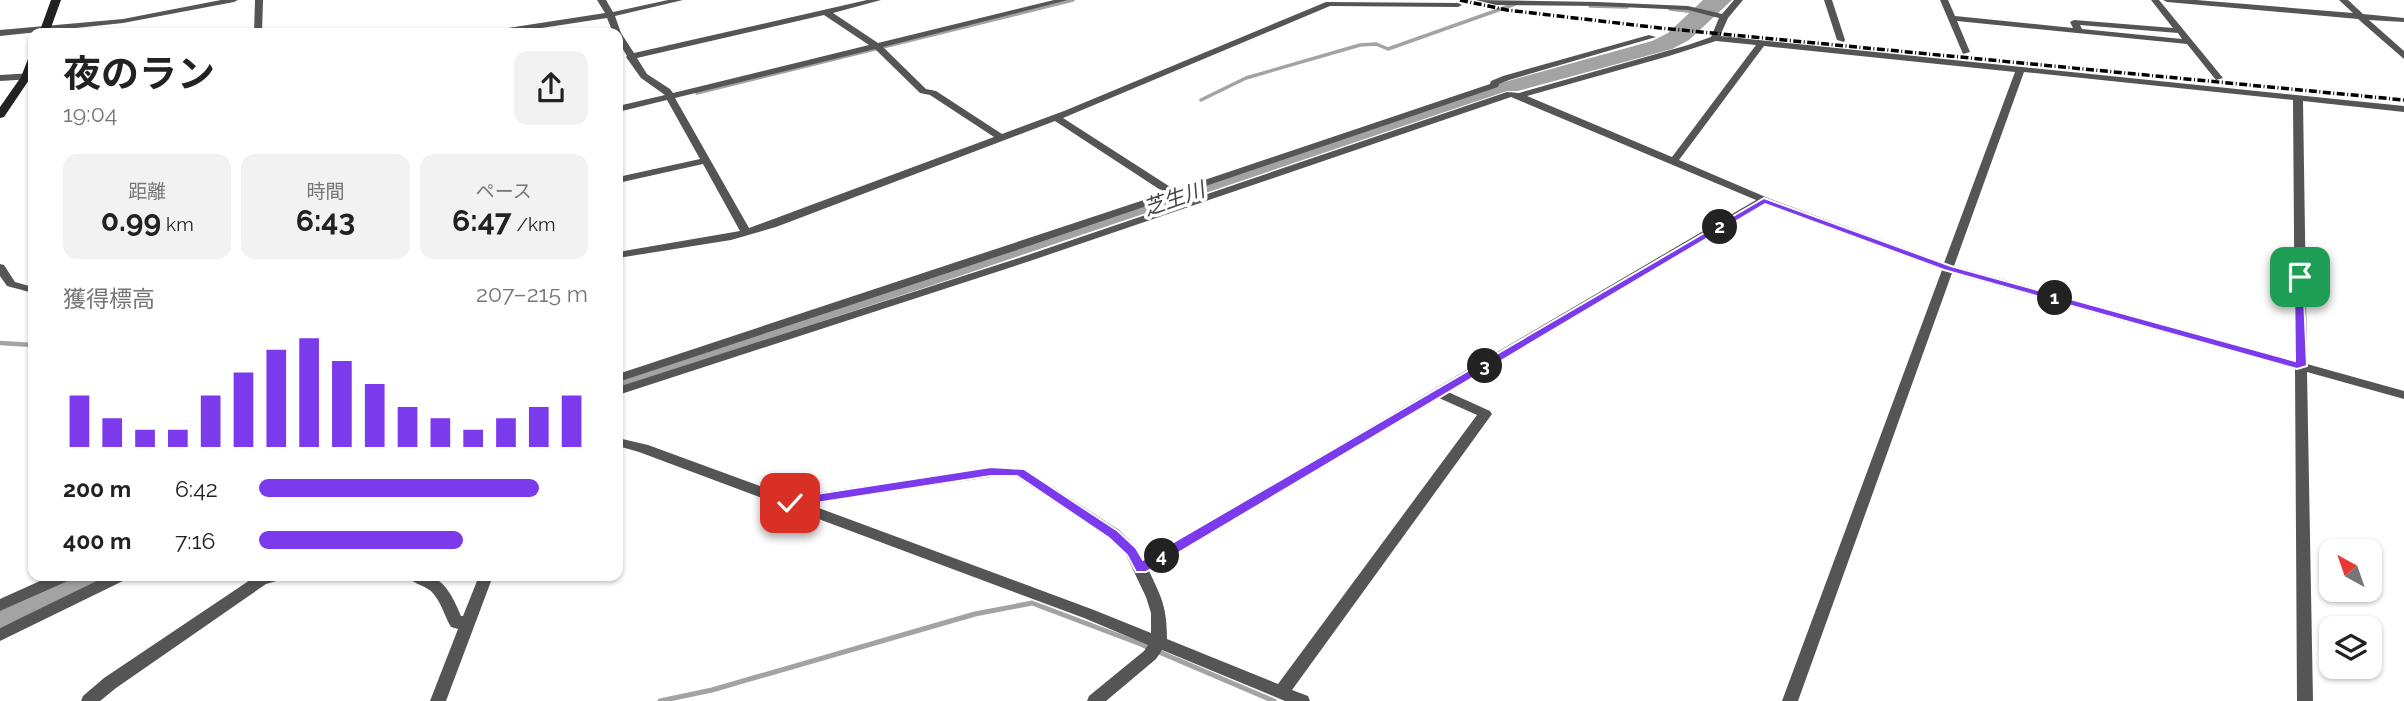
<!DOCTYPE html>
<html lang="ja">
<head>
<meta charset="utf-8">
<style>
	:root { --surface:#fff; --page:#f2f2f2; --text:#222; --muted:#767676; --accent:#7c3aed }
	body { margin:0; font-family:Raleway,"Noto Sans JP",sans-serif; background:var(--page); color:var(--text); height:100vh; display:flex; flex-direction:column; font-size:26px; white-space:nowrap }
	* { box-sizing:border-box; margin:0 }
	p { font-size:23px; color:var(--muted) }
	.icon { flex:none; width:38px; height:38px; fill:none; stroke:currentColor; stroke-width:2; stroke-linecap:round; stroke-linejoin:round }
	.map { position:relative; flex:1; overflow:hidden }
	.drawer { position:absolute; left:28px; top:28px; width:595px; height:553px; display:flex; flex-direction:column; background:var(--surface); border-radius:14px; box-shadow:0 2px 5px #0004 }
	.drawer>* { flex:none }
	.needle { width:46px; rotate:320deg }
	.tools { position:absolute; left:2319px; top:539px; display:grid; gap:14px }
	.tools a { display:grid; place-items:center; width:63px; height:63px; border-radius:14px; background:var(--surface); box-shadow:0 2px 5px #0004; font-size:35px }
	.pin { position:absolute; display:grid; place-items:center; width:60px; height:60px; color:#fff; margin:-30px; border-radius:14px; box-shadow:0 4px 10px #0006 }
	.km { position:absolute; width:35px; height:35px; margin:-18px; border-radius:50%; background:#222; color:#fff; font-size:19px; line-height:35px; text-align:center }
	.round { display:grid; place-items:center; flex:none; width:74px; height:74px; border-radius:14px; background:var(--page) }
	.headline { display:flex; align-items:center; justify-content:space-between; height:119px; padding:0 35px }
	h1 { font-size:38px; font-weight:700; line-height:52px }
	.stats { display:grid; grid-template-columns:repeat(3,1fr); gap:10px; height:119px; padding:7px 35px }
	.stats div { display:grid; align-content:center; border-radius:14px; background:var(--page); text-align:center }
	.stats b { font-size:30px; font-weight:700 }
	.stats small { font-size:19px; font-weight:400 }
	.stats p { font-size:19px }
	.chart { height:196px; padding:14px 35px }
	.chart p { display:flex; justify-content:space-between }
	.chart svg { width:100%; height:126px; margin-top:7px; stroke:var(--accent); stroke-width:6 }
	ul { padding:0 35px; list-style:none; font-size:23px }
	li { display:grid; grid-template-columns:112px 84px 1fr; align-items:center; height:52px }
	li i { height:18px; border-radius:9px; background:var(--accent) }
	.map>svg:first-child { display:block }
	.water { fill:#a3a3a3 }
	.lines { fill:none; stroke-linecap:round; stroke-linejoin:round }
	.stream-far2 { stroke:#a3a3a3; stroke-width:3.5 }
	.stream-far1 { stroke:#a3a3a3; stroke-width:4.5 }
	.stream { stroke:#a3a3a3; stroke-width:5 }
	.minor { fill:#555; fill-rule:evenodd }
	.secondary { fill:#222; fill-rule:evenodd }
	.rail { stroke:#000; stroke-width:3.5; stroke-dasharray:8 2.5 1 2.5; stroke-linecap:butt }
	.route { fill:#7c3aed; stroke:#fff; stroke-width:2 }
	.labels { text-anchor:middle; stroke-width:7; stroke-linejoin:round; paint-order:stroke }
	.water-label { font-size:21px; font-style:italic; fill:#444; stroke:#fff }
</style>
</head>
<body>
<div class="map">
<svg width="2404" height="701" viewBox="0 0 2404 701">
	<rect width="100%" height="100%" fill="#fff"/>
	<g class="water">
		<path d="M1703 0H1732L1689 40 1672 49 1518 91H1507L936 284 618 388V379L1497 84 1652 41 1668 33Z"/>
		<path d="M79 576H110L0 628V608Z"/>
	</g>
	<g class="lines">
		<g class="stream-far2">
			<path d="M1590 6 1627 7"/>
			<path d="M1670 9 1696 12"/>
			<path d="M697 93 1073 0"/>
			<path d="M1201 100 1246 78 1360 45 1376 44 1388 49 1515 4"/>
		</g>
		<path class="stream-far1" d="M0 343 33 345"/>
		<path class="stream" d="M660 701 712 690 975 614 1032 603 1138 643 1274 701"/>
		<g class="minor">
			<path d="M221 0H238L234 2 123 23 0 36V30L123 19Z"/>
			<path d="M255 0H263L262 33H254Z"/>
			<path d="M597 0H606L613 12 668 0H683L615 16 621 33 634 53 867 0H881L833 13 878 43 1054 0H1068L883 47 926 89 936 91 1002 134 1064 111 1326 2 1458 3 1462 5 1458 7 1330 6 1063 118 1175 190 1490 84 1491 81 1503 76 1649 35 1656 37 1509 80 1499 84 1498 87 1014 251 618 382V374L1165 193 1055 121 776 227 731 240 618 258V252L740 231 703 164 618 183V177L700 159 667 100 618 112V106L665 95 641 78 626 57 627 56 618 41V33H613L607 18 509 33H491L495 30 605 13ZM824 15 869 45 673 93 670 89 647 74 637 58ZM875 49 920 93 930 95 994 137 749 228 675 98Z"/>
			<path d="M1476 0 1598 2 1688 6 1722 14 1734 0H1743L1728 18 1720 36 2404 106V112L2303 101 2307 364 2404 391V399L2307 372 2313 701H2297L2295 369 1952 273 1798 701H1782L1942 270 1765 204 1448 392 1490 411 1492 414 1292 690 1308 696 1310 701H1285L1162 650 1156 659 1106 701H1087L1089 696 1144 651 1148 645 1084 618 639 452 618 446V438L648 445 790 497 991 467 1025 469 1119 530 1137 548 1143 560 1756 200 1511 97 1027 262 618 395V387L1019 258 1507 92 1519 93 1688 45 1711 37 1719 18 1688 10 1598 6 1496 5ZM1716 41 1756 45 1672 157 1527 96 1669 56ZM1764 46 2015 72 1944 263 1768 198 1679 160ZM2024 72 2293 100 2295 361 1954 266ZM1439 398 1477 415 1278 684 1167 639C1167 608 1162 598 1149 571ZM991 477H1017L1109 538 1126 555 1146 597 1151 613V633L1094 610 808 504Z"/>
			<path d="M1824 0H1832L1845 40 1844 42 1837 40Z"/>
			<path d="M1940 0H1948L1955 16 2073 28 2070 22 2074 20 2173 28 2151 0H2159L2223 78 2216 80 2187 44 1957 21 1970 52 1963 54ZM2080 25 2178 33 2182 39 2082 29Z"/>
			<path d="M2163 0H2196L2353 13 2339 0H2348L2363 14 2404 18V22L2369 20 2404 51V59L2358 19 2167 2Z"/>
			<path d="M33 73V79L0 81V75Z"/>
			<path d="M0 264 4 265 15 282 33 287V293L7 286 0 276Z"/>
			<path d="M51 576H72L70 580 0 611V599Z"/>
			<path d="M107 576H127L125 580 0 641V628Z"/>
			<path d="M256 576H282L280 580 266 584 116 688 100 701H81L83 696 104 678Z"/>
			<path d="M407 576C414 576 423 574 430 576 447 582 455 602 461 616H463L479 576H493L446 701H430L458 629 451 627C444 615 441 601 431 591 423 585 412 583 407 576Z"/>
		</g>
		<g class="secondary">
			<path d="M51 0H61L49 33H39Z"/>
			<path d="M33 56 31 77 4 117 0 118V107L21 77 28 59Z"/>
		</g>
		<path class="rail" d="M1460 0 1507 10 1660 28 2404 100"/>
	</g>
	<path class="route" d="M1764 198 1951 266 2295 361 2294 277 2303 274 2307 366 2297 369 1944 270 1765 204 1146 572H1136L1127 555 1109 538 1017 476H991L790 507 783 503 790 498 991 467 1024 469 1118 531 1136 548 1143 560Z"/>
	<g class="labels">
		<g class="water-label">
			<text transform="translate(1174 199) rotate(-19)" y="7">芝生川</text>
		</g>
	</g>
</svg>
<div class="tools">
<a><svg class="needle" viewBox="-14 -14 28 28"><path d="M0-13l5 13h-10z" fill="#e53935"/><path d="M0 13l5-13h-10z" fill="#767676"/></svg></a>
<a><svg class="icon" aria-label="layers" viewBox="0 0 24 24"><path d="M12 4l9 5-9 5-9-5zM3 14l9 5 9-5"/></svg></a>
</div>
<div class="pin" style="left:2300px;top:277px;background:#1e9e55"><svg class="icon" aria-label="arrive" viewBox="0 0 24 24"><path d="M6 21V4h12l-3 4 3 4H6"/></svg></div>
<div class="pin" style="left:790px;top:503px;background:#d93025"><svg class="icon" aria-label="check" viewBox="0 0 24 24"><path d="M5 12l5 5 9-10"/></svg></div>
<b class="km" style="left:2055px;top:298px">1</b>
<b class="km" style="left:1720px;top:227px">2</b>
<b class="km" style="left:1485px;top:366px">3</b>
<b class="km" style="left:1162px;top:556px">4</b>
<section class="drawer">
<div class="headline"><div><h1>夜のラン</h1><p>19:04</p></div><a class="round"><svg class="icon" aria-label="share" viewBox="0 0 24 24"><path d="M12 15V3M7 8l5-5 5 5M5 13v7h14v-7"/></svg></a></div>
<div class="stats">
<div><p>距離</p><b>0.99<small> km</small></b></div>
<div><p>時間</p><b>6:43</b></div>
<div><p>ペース</p><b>6:47<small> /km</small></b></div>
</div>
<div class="chart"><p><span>獲得標高</span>207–215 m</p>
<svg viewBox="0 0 160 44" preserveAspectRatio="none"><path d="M5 44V26M15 44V34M25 44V38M35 44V38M45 44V26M55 44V18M65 44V10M75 44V6M85 44V14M95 44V22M105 44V30M115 44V34M125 44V38M135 44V34M145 44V30M155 44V26"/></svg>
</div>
<ul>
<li><b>200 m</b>6:42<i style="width:85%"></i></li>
<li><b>400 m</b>7:16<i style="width:62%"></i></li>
</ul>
</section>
</div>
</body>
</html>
